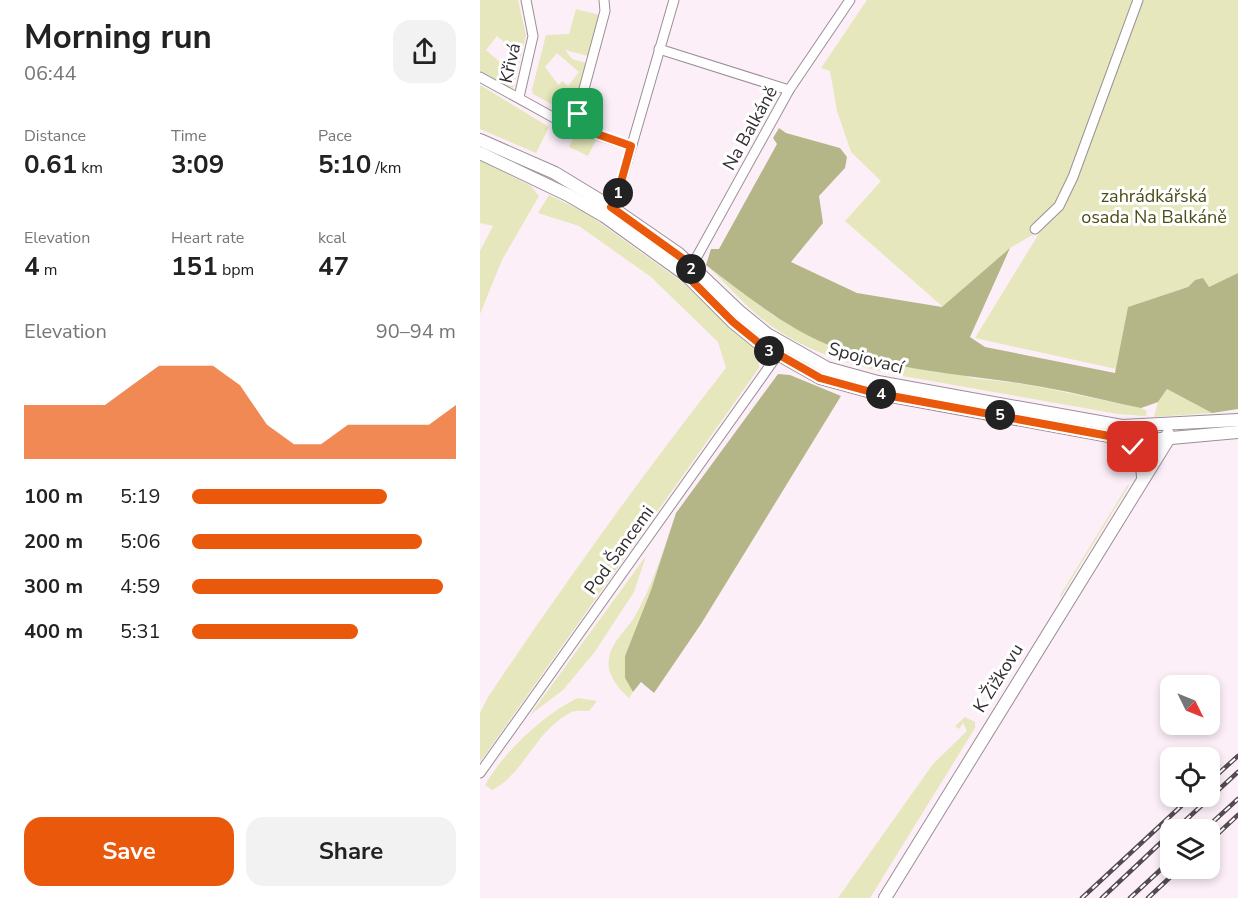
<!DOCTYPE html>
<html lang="en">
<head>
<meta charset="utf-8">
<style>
	:root { --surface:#fff; --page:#f2f2f2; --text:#222; --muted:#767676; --accent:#ea580c }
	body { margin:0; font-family:"Nunito Sans",sans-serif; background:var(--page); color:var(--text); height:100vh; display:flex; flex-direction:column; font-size:22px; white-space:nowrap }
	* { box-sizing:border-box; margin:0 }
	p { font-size:20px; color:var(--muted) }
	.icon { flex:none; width:33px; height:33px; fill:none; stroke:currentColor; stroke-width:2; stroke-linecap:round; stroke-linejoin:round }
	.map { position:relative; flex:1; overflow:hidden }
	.sheet { display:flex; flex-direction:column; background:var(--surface); width:480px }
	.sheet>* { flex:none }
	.needle { width:39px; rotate:133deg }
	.buttons { position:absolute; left:680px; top:675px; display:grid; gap:12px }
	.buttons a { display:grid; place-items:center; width:60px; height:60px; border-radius:12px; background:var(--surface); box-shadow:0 3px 9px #0003; font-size:30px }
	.pin { position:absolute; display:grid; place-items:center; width:51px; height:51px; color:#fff; margin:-26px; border-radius:12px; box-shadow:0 3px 9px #0006 }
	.km { position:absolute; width:30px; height:30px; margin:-15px; border-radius:50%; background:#222; color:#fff; font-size:16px; line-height:30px; text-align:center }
	.round { display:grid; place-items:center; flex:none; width:63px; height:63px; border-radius:18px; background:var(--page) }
	.head { display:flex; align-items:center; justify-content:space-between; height:102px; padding:0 24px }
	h1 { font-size:33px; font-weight:700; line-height:45px }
	.stats { display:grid; grid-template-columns:repeat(3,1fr); gap:9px; height:102px; padding:6px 24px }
	.stats div { display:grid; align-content:center }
	.stats b { font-size:26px; font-weight:700 }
	.stats small { font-size:16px; font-weight:400 }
	.stats p { font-size:16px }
	.chart { height:168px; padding:12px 24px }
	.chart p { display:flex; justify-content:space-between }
	.chart svg { width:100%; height:108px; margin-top:6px; fill:var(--accent); opacity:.7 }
	.cta { display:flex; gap:12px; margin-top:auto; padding:12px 24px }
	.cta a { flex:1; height:69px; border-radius:18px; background:var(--accent); color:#fff; font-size:24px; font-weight:700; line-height:69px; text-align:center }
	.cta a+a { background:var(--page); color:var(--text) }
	ul { padding:0 24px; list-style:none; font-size:20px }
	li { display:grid; grid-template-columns:96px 72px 1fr; align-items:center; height:45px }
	li i { height:15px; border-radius:8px; background:var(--accent) }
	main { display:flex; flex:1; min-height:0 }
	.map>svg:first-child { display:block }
	.green { fill:#e6e7bc; fill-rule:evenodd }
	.forest { fill:#b5b688 }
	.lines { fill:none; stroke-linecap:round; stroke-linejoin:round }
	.minor-casing { stroke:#9b8f97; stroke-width:11 }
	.major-casing { stroke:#9b8f97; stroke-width:14 }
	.minor { stroke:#fff; stroke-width:9 }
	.major { stroke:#fff; stroke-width:12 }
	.rail-casing { stroke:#524b4f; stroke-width:4.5 }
	.rail { stroke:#fff; stroke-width:2; stroke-dasharray:7; stroke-linecap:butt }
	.route-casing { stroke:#fff; stroke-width:12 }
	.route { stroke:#ea580c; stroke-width:8 }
	.labels { text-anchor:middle; stroke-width:6; stroke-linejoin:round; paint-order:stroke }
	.street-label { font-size:18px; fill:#332e31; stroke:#fff }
	.park-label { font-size:18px; fill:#4d4d17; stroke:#fff }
</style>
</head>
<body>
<main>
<section class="sheet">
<div class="head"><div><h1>Morning run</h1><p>06:44</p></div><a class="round"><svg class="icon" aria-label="share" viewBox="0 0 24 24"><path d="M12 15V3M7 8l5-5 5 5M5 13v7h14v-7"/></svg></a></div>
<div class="stats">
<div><p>Distance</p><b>0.61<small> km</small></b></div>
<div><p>Time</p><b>3:09</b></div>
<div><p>Pace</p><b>5:10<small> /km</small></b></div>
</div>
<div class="stats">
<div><p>Elevation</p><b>4<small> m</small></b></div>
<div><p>Heart rate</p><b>151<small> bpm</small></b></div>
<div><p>kcal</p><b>47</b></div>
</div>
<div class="chart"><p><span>Elevation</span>90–94 m</p>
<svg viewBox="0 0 160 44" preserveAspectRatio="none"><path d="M0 44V22L10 22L20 22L30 22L40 14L50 6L60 6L70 6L80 14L90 30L100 38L110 38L120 30L130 30L140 30L150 30L160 22V44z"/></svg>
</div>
<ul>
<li><b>100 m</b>5:19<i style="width:74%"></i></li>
<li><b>200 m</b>5:06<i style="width:87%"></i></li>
<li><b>300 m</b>4:59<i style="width:95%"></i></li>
<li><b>400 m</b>5:31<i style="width:63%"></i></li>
</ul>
<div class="cta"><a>Save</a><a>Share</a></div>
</section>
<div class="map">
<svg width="758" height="898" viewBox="0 0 758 898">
	<rect width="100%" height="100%" fill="#fdeff8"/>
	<g class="green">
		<path d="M0 0H38L46 35 33 89 0 71ZM17 36 39 55 28 69 6 50Z"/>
		<path d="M387 0H653L589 176 575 206 550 226 554 234 530 248 463 307 365 221 401 181 371 152 357 111 350 71 341 68Z"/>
		<path d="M661 0H758V273L729 287 715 280 708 287 648 307 636 369 495 338 563 227 581 207Z"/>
		<path d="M96 9 119 15 108 56 85 50 92 59 106 63 91 115 53 94 52 90 66 35 89 34ZM77 53 99 72 88 86 82 81 79 85 77 83 65 67Z"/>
		<path d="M0 85 69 127 56 153 0 129Z"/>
		<path d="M95 134 116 140 108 156 89 147Z"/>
		<path d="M0 160 51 186 59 196 22 260 0 314V251L13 226 0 223Z"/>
		<path d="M69 195 106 213 201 281 243 321 274 345 279 355V368L0 762V713L8 697C84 584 162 475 246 368L238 342 171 277 99 226 58 213Z"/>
		<path d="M226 265 294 316 492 378 545 384 661 408 667 411 666 416 638 414 417 375C372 366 324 351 286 322 265 306 246 283 226 265Z"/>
		<path d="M687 389 732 413 674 417 678 402Z"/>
		<path d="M650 484 582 595 579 597 647 486Z"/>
		<path d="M196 513 171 590 145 656V678L153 692 149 698C139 689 126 674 129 659 131 642 147 630 155 616 173 584 184 548 196 513Z"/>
		<path d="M166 556 154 592 114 653 83 690 50 715Z"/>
		<path d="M98 698 117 701 109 711C103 711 94 710 90 713 56 730 44 774 12 790L5 785C23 753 65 713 98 698Z"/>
		<path d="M485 717 495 722V728L390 898H358L453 764 487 731 483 723 479 729 475 726Z"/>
	</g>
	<g class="forest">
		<path d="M299 128 306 133 360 148 367 157 365 168 339 196 343 223 311 262 377 293 462 307 530 248 490 337 505 347 635 373 648 307 708 287 715 280 723 278 729 287 758 273V409L732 413 687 389 678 402 661 408C622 400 584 390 545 384 483 374 416 371 356 348 308 330 267 296 226 265L231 249H239L297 144 293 138Z"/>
		<path d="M298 374 310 375 361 396 221 624 174 693 161 682 153 692 145 678V656L171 590 196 513Z"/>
	</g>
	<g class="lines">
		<g class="minor-casing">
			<g id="minor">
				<path d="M179 49 309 90"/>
				<path d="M0 77 87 125 151 146"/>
				<path d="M39 97 53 36 46 0"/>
				<path d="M94 126 125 11 124 0"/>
				<path d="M127 212 136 200 194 0"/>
				<path d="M555 229 579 206 593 177 658 0"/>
				<path d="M209 271 309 90 370 0"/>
				<path d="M0 773 301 350"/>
			</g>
		</g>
		<g class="major-casing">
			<g id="major">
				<path d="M0 140 75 173 131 207 199 254 260 312 287 334 347 368 398 382 642 426 758 420"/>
				<path d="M0 153 88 195 124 216 206 275 253 322 280 344 340 378 395 393 640 438 669 440 758 432"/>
				<path d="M641 438C657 450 662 457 663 477"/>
				<path d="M405 898 689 438 688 434"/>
			</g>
		</g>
		<use href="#minor" class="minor"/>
		<use href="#major" class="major"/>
		<g class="rail-casing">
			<g id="rail">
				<path d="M729 782 758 756"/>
				<path d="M695 830 758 772"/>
				<path d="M724 830 758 799"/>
				<path d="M729 842 758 815"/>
				<path d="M602 898 712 796"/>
				<path d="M622 898 690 834"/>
				<path d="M650 898 690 861"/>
				<path d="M668 898 700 868"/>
			</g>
		</g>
		<use href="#rail" class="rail"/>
	</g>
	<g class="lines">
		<g class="route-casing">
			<path id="route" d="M98 114 94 126 151 146 136 200 131 207 213 266 206 275 253 322 280 344 340 378 395 393 640 438 653 447"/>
		</g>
		<use href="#route" class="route"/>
	</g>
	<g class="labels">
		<g class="street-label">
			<text transform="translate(30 63) rotate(-77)" y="6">Křivá</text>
			<text transform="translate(270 128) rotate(-61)" y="6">Na Balkáně</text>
			<text transform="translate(386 358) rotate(15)" y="6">Spojovací</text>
			<text transform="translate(139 550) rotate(-54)" y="6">Pod Šancemi</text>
			<text transform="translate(518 678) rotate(-58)" y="6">K Žižkovu</text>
		</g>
		<g class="park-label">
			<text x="674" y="202">zahrádkářská<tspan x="674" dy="21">osada Na Balkáně</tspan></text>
		</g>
	</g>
</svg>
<div class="buttons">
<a><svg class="needle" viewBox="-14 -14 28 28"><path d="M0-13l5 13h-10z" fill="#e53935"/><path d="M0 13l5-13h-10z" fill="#767676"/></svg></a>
<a><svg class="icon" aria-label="locate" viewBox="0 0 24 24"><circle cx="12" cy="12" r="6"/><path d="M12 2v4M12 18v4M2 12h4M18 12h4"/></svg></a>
<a><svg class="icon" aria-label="layers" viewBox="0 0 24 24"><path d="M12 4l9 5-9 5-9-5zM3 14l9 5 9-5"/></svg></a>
</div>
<div class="pin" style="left:98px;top:114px;background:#1e9e55"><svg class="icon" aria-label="arrive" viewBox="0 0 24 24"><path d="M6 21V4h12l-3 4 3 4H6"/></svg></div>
<div class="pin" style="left:653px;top:447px;background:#d93025"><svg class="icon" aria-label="check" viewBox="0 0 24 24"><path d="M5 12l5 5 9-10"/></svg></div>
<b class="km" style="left:138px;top:193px">1</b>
<b class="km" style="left:211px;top:269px">2</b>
<b class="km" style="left:289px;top:351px">3</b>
<b class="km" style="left:401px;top:394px">4</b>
<b class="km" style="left:520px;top:415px">5</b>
</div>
</main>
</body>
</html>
